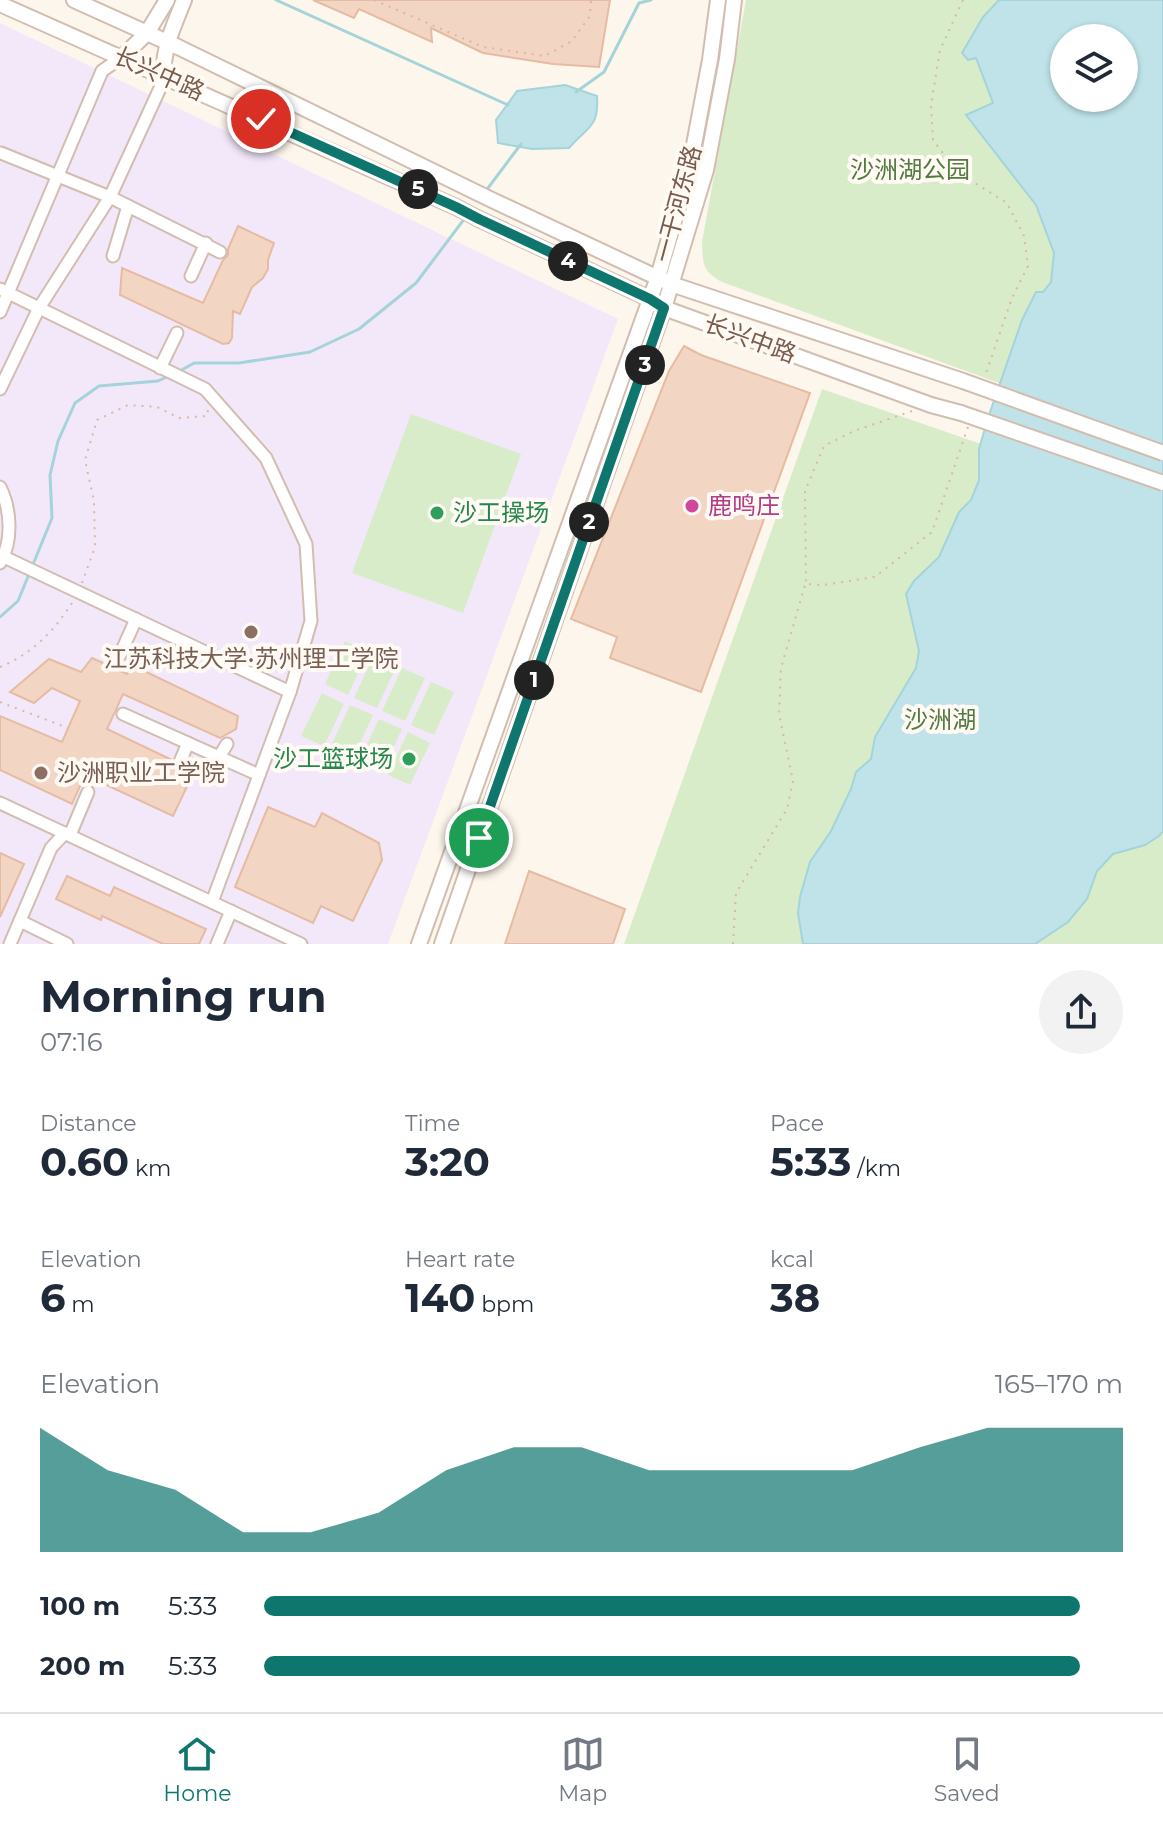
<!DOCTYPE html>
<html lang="en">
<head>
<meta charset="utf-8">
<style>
	:root { --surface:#fff; --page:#f2f2f3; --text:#1f2937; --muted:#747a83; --line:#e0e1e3; --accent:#0f766e }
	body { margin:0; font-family:Montserrat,"Noto Sans SC",sans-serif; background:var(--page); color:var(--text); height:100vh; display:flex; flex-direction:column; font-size:30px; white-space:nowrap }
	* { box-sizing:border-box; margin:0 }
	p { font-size:26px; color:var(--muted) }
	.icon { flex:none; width:44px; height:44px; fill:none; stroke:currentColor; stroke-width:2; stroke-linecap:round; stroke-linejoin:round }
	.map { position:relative; height:944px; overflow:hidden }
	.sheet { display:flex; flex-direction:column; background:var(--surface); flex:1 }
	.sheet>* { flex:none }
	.fabs { position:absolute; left:1050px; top:24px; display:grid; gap:16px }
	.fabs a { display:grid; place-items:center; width:88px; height:88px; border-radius:50%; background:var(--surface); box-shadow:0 2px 6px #0004; font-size:40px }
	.pin { position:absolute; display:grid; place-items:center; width:68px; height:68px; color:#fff; margin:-34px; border:4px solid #fff; border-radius:50%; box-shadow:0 2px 8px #0007 }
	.km { position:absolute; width:40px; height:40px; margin:-20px; border-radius:50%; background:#222; color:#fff; font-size:22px; line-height:40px; text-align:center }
	.round { display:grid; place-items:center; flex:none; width:84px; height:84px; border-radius:42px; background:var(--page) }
	.overview { display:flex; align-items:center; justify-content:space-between; height:136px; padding:0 40px }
	h1 { font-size:44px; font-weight:700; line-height:60px }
	.figures { display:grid; grid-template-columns:repeat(3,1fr); gap:12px; height:136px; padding:8px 40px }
	.figures div { display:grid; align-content:center }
	.figures b { font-size:40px; font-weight:700 }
	.figures small { font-size:22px; font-weight:400 }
	.figures p { font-size:22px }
	.chart { height:224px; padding:16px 40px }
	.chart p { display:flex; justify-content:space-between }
	.chart svg { width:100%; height:144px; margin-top:8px; fill:var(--accent); opacity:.7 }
	ul { padding:0 40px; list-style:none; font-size:26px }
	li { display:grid; grid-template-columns:128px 96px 1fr; align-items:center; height:60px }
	li i { height:20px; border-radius:10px; background:var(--accent) }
	.tab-bar { display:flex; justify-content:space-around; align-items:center; height:112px; border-top:2px solid var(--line); background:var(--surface); font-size:22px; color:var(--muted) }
	.tab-bar a { display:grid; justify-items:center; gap:4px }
	.tab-bar .selected { color:var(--accent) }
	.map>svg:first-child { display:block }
	.education { fill:#f3e8fa }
	.green { fill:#d8ecc9; fill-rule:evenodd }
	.water { fill:#bfe3e8; stroke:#a5d3da; stroke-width:2; fill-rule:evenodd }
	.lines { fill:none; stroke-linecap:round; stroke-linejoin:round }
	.stream { stroke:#a5d3da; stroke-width:3 }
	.building { fill:#f3d5c3; stroke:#e6bba3; stroke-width:2 }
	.minor-casing { stroke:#d1beb0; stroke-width:15 }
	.tertiary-casing { stroke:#d1beb0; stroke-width:18 }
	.path { stroke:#d9b8a5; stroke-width:2; stroke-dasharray:2 6; stroke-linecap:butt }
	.minor { stroke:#fff; stroke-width:11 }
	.tertiary { stroke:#fff; stroke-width:14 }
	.tertiary-bridge-casing { stroke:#d1beb0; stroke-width:18; stroke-linecap:butt }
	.tertiary-bridge { stroke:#fff; stroke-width:14 }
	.route-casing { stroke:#fff; stroke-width:16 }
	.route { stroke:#0f766e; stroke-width:10 }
	.hotel-dot { fill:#d1479c; stroke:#fffaf3; stroke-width:3 }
	.leisure-dot { fill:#2e9e5b; stroke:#fffaf3; stroke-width:3 }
	.education-dot { fill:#8d6e63; stroke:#fffaf3; stroke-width:3 }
	.labels { text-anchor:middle; stroke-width:8; stroke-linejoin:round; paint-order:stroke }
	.street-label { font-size:24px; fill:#7a5c4d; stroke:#fffaf3 }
	.park-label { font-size:24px; fill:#537a41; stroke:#fffaf3 }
	.hotel-label { font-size:24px; fill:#b23c85; stroke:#fffaf3; text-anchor:start }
	.leisure-label { font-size:24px; fill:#27864d; stroke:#fffaf3; text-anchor:start }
	.education-label { font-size:24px; fill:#785e54; stroke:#fffaf3 }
</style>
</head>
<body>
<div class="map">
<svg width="1163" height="944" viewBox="0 0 1163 944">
	<rect width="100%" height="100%" fill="#fdf6ec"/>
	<path class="education" d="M0 23 618 319 388 944H0Z"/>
	<g class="green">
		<path d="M746 0H1163V443L722 282C702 271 703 264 702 242ZM1064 38H1124V98H1064Z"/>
		<path d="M822 389 1163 507V944H624Z"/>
		<path d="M411 414 521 454 463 613 352 573Z"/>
		<path d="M345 641 368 652 348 695 325 684Z"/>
		<path d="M374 655 397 665 377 708 354 698Z"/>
		<path d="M402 668 425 678 405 721 382 711Z"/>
		<path d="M431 682 454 692 434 735 411 725Z"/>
		<path d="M322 693 344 704 324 746 301 736Z"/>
		<path d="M350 705 373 715 353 758 330 748Z"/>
		<path d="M379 719 402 729 382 772 359 761Z"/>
		<path d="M408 732 430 743 410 785 388 775Z"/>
	</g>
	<g class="water">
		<path d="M999 0H1163V831L1159 836 1145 845 1113 854 1097 871 1087 899 1068 922 1035 944H803L798 913 800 897 810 862 831 831 851 789 856 772 871 759 875 737 916 668 919 651 906 594 914 581 939 557 959 512 971 500 979 480V449L988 418 1022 320 1036 292H1043L1051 282 1054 253 1036 205 966 115 993 103 976 58 968 60 962 53 983 17ZM1064 38H1124V98H1064Z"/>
		<path d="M565 85 597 96C599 128 588 126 569 148L532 149 498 143 496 120 517 91Z"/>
	</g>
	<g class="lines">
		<g class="stream">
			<path d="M276 0 508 105"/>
			<path d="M576 92 604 72 639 3 651 0"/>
			<path d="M485 192 521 144"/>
			<path d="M178 372 194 363H239L310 352 359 329 416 283 465 218"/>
			<path d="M0 617 18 601 52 518 50 475 58 441 75 403 99 386 158 381 171 375"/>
		</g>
	</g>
	<g class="building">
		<path d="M313 0H610L599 67 553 64 483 53 431 28 432 42 359 9 354 18Z"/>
		<path d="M238 226 274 243 268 260V269L263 278 252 287 240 314 233 311 232 338 229 343 223 344 120 295 122 268 203 303 223 260 228 255V249Z"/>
		<path d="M684 346 701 355 810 393 701 692 610 658 617 637 571 619 669 371Z"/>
		<path d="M92 658 127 674 134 666 238 716 236 729 220 738 123 694 107 729 172 760V767L192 776 173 816 85 775 72 804 0 770V716L62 742 80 701 52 688 34 703 10 692 49 659 81 672Z"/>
		<path d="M268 807 315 827 322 813 379 843 382 860 353 921 321 906 313 923 235 887Z"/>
		<path d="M0 853 24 864 0 917Z"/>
		<path d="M529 871 625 909 613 944H505Z"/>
		<path d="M67 876 110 896 114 887 206 929 199 944H163L102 916 101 920 56 899Z"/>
	</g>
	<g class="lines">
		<g class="minor-casing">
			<g id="minor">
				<path d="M1 153 110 197 220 252"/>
				<path d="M113 256 128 206"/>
				<path d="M191 276 206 243"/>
				<path d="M0 289 205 389 266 458 306 544 311 621 290 692 212 902"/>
				<path d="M0 312 102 71 122 57"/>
				<path d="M160 368 177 333"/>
				<path d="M0 389 39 308 110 197 161 86 163 76"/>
				<path d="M0 487C11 509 13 541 0 563"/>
				<path d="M4 557 290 692"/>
				<path d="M120 655 136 619"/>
				<path d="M123 714 259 775"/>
				<path d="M219 757 227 744"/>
				<path d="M180 762 188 743"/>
				<path d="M0 803 301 944"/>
				<path d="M70 835 88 792"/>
				<path d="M20 921 67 944"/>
				<path d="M10 944 51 848 65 833"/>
				<path d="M217 944 231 911"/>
			</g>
		</g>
		<g class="tertiary-casing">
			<g id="tertiary">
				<path d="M74 0 178 47 492 200 671 284 963 381"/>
				<path d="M0 4 456 207 479 219 650 299 664 308 931 405 961 413"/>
				<path d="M122 57 147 33 167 0"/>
				<path d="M163 76C164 45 173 28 184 0"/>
				<path d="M419 944 658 277 690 166 710 60 718 0"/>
				<path d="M442 944 664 308 706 170 727 59 734 0"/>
			</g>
		</g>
		<g class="path">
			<path d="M374 0 483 47 545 56 572 41 590 16 591 0"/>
			<path d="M963 0 940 50 931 105 933 140 957 172 1007 203 1024 236 1028 266 1012 298 985 376"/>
			<path d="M912 411 854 431 824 446 805 491 806 584 823 585 875 577 932 532 968 427"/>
			<path d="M82 583 95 547 94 501 85 460 97 420 128 405 157 407 179 418 207 416 208 410"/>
			<path d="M0 667C32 654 54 631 72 603"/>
			<path d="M0 702 68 728"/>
			<path d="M733 944 736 893 787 809 793 781 779 714 781 668 805 585"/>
		</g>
		<use href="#minor" class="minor"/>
		<use href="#tertiary" class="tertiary"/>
		<g class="tertiary-bridge-casing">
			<g id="tertiary-bridge">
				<path d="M963 381 1163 453"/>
				<path d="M961 413 1163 483"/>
			</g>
		</g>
		<use href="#tertiary-bridge" class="tertiary-bridge"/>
	</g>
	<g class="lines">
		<g class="route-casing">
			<path id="route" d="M261 119 456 207 479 219 650 299 664 308 479 838"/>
		</g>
		<use href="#route" class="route"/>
	</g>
	<circle class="hotel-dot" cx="692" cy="506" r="8"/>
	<g class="leisure-dot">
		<circle cx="437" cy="513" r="8"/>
		<circle cx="409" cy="759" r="8"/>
	</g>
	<g class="education-dot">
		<circle cx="251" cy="632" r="8"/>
		<circle cx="41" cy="773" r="8"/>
	</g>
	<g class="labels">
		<g class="street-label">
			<text transform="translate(159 74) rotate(24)" y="8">长兴中路</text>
			<text transform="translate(678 204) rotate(-75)" y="8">一干河东路</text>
			<text transform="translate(750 339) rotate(20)" y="8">长兴中路</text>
		</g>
		<g class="park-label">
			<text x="910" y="178">沙洲湖公园</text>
			<text x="940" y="728">沙洲湖</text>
		</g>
		<g class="hotel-label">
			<text x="708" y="514">鹿鸣庄</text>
		</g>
		<g class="leisure-label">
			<text x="453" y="521">沙工操场</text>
			<text x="393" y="767" text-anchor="end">沙工篮球场</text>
		</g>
		<g class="education-label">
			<text x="251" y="667">江苏科技大学•苏州理工学院</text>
			<text x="57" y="781" text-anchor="start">沙洲职业工学院</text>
		</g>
	</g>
</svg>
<div class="fabs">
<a><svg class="icon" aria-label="layers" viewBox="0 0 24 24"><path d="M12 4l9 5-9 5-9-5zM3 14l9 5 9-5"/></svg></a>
</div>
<div class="pin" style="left:479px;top:838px;background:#1e9e55"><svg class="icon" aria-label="arrive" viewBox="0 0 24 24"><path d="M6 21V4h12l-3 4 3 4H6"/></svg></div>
<div class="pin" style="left:261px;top:119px;background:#d93025"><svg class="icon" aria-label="check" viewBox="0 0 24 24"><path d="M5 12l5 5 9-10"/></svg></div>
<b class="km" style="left:534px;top:680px">1</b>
<b class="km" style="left:589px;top:522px">2</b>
<b class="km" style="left:645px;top:365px">3</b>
<b class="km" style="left:568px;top:261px">4</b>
<b class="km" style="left:418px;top:189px">5</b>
</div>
<section class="sheet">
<div class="overview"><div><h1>Morning run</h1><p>07:16</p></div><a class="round"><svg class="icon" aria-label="share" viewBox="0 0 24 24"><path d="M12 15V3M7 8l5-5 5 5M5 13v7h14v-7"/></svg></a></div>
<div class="figures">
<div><p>Distance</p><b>0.60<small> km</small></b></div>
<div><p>Time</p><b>3:20</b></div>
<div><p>Pace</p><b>5:33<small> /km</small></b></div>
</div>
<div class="figures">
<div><p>Elevation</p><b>6<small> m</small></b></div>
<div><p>Heart rate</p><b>140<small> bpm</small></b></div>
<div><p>kcal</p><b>38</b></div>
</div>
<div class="chart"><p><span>Elevation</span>165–170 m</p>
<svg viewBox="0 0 160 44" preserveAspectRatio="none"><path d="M0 44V6L10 19L20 25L30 38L40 38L50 32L60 19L70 12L80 12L90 19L100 19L110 19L120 19L130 12L140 6L150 6L160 6V44z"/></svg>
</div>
<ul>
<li><b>100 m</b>5:33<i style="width:95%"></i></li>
<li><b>200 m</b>5:33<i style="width:95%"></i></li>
</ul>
</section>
<nav class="tab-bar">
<a class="selected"><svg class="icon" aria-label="home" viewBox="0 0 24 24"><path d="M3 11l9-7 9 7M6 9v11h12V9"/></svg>Home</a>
<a><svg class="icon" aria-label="map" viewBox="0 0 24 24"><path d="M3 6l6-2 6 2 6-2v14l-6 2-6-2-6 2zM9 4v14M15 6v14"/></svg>Map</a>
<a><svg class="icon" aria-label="saved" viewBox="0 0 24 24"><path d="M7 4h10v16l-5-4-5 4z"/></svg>Saved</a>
</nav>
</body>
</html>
